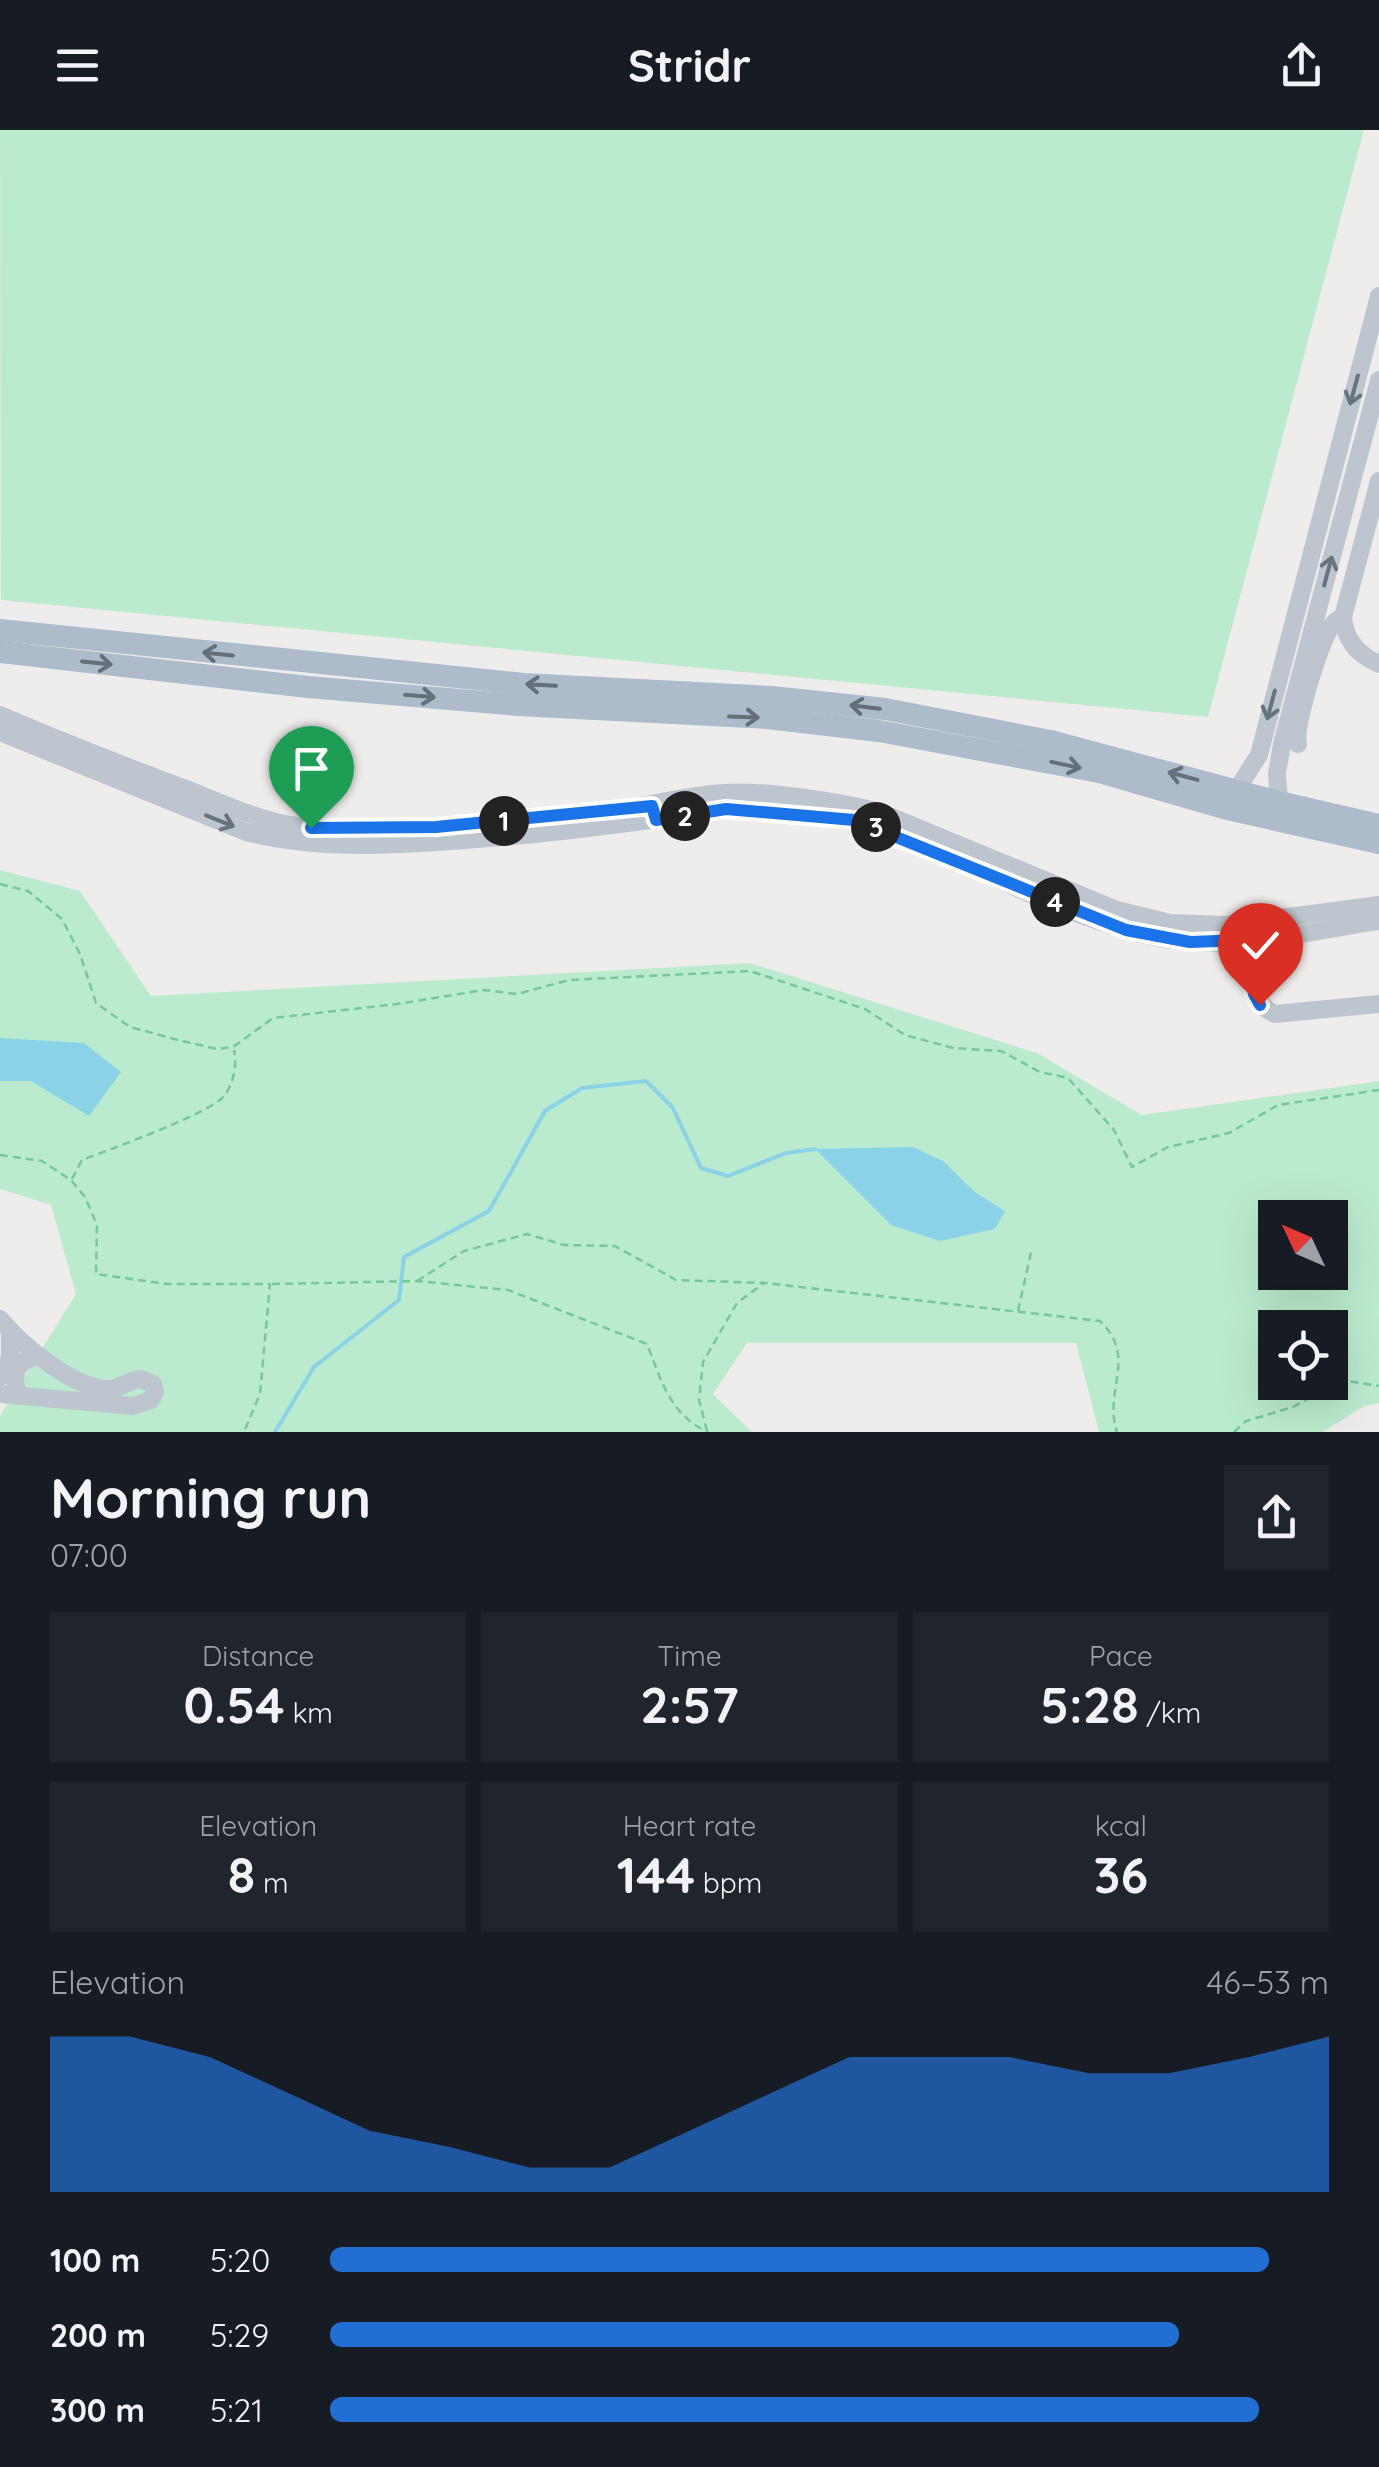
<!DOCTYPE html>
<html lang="en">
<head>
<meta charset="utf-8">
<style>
	:root { --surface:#171b24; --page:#20242c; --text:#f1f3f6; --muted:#9ea1a6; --accent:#226fd3 }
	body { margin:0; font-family:Quicksand,sans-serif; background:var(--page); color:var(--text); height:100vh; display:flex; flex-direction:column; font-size:38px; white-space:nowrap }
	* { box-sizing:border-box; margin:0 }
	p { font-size:32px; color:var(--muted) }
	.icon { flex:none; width:55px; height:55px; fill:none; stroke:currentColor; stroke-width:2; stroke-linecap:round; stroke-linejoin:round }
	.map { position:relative; height:1302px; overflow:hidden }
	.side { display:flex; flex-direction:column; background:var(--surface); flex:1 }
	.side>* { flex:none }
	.needle { width:65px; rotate:314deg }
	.tools { position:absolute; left:1258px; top:1070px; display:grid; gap:20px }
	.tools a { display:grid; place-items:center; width:90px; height:90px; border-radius:0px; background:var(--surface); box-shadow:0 10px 40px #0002; font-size:50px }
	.pin { position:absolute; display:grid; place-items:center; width:85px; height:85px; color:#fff; margin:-102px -42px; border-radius:50% 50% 50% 0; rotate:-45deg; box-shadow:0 0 10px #0007 }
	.pin .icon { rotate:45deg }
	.km { position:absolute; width:50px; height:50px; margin:-25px; border-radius:50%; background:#222; color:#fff; font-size:28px; line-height:50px; text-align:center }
	.round { display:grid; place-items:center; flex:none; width:105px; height:105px; border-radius:0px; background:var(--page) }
	.headline { display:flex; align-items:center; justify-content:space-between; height:170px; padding:0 50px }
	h1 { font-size:55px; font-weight:800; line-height:75px }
	.metrics { display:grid; grid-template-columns:repeat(3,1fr); gap:15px; height:170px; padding:10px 50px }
	.metrics div { display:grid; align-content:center; border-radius:0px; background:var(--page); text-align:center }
	.metrics b { font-size:50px; font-weight:800 }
	.metrics small { font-size:28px; font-weight:400 }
	.metrics p { font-size:28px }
	.chart { height:280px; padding:20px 50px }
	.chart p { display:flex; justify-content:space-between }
	.chart svg { width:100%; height:180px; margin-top:10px; fill:var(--accent); opacity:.7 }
	ul { padding:0 50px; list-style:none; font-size:32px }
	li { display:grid; grid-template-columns:160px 120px 1fr; align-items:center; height:75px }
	li i { height:25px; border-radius:12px; background:var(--accent) }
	header { display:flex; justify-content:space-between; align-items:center; height:130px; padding:0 50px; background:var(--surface); font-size:45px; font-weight:800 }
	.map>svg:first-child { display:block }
	.green { fill:#bbebce; fill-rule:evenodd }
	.water { fill:#8ad3e6 }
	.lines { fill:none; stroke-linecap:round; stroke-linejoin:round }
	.stream { stroke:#8ad3e6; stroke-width:4 }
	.path { stroke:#75c79f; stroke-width:2.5; stroke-dasharray:8 5; stroke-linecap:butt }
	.minor { stroke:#bdc6ce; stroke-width:18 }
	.major { stroke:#adbbca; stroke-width:22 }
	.oneway { stroke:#69737b }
	.oneway2 { stroke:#646f7a }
	.route-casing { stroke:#fff; stroke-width:20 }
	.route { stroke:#1a73e8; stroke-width:12 }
</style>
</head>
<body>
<header><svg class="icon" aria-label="menu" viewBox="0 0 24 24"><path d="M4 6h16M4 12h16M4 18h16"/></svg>Stridr<svg class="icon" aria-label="share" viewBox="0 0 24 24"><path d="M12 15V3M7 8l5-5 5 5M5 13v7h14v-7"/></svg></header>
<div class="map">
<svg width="1379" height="1302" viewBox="0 0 1379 1302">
	<rect width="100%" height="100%" fill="#efecec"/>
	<g class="green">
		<path d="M0 0H1364L1208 587 1 470Z"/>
		<path d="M0 740 80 761 151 866 750 833 1037 923 1142 985 1379 951V1273L1364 1276 1323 1302H1099L1076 1213H747L713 1264 752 1302H0V1286L76 1164 51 1075 0 1059ZM1275 1088H1330V1142H1275ZM1275 1198H1330V1252H1275Z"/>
	</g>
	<g class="water">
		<path d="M0 908 84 913 121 942 89 986 31 951H0Z"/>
		<path d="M913 1017 943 1031 976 1063 1005 1081 995 1099 940 1111 891 1095 815 1019Z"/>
	</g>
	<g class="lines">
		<path class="stream" d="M275 1302 314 1237 399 1170 404 1127 489 1081 545 981 582 958 646 951 673 978 701 1038 728 1046 786 1023 815 1019"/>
		<g class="path">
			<path d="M0 754 28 761 62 789 80 824 96 873 130 897 178 910 217 919 233 917 273 888 397 874 484 860 517 864 569 850 750 841 865 879 905 905 953 918 1001 921 1040 942 1068 948 1114 1000 1132 1037 1168 1017 1229 1003 1278 975 1379 960"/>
			<path d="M0 1025 42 1031 71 1050 85 1067 97 1095 96 1144 167 1154H270L260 1264 244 1302"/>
			<path d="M72 1049 82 1030C108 1020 212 983 225 965 234 952 237 935 234 920"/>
			<path d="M417 1151 464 1121 527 1104 564 1115 615 1116 676 1150 765 1153 1100 1191C1138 1227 1103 1261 1117 1302"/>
			<path d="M272 1154 417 1151 508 1160 647 1214C661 1250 670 1285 708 1302"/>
			<path d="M1018 1181 1032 1118"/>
			<path d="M707 1301 699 1270 703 1232 737 1173 764 1153"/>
			<path d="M1234 1302 1246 1291 1293 1277 1342 1250 1379 1256"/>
		</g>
		<g class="minor">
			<path d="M1379 351 1343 487C1345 510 1358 525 1379 534"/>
			<path d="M0 585C63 612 127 637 191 661 231 677 271 696 315 698 407 704 504 695 596 683 639 678 681 666 724 663 764 660 844 672 882 683L1117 780 1170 793 1227 795 1379 775"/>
			<path d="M0 602 246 702C314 719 381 716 451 711 544 705 634 693 726 679L744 680C783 684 829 681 866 693 969 728 1081 802 1189 812 1242 817 1324 799 1379 791"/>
			<path d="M1298 614C1293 598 1320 512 1331 497 1335 491 1337 490 1343 487"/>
			<path d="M1236 661 1259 625 1379 166"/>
			<path d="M1279 672 1277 643 1282 614 1379 250"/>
			<path d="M1245 810C1249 837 1247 872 1275 884L1379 874"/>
			<path d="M0 1189C21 1214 75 1261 111 1259 121 1258 129 1250 140 1249L153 1254 155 1262 151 1270 133 1276 0 1264"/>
			<path d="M0 1247 10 1228V1200"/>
			<path d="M20 1266C9 1246 17 1229 39 1226"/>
		</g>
		<g class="major">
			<path d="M0 500 524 554 772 567 885 579 1050 611 1279 672 1379 695"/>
			<path d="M0 522 308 557 518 575 767 588 879 601 1099 642 1227 679 1379 713"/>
		</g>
	</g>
	<defs><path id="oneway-shaft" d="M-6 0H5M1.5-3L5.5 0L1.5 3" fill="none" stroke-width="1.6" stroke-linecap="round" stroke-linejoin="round" transform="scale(2.5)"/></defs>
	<g class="oneway">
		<use href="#oneway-shaft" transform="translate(1354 260) rotate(105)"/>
		<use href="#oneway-shaft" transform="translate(1328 441) rotate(-75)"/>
		<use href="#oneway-shaft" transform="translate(1271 575) rotate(105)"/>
		<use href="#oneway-shaft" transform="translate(220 691) rotate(22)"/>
	</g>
	<g class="oneway2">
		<use href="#oneway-shaft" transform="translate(218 524) rotate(-174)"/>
		<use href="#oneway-shaft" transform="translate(97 533) rotate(6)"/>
		<use href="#oneway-shaft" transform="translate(541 555) rotate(-177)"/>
		<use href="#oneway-shaft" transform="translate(420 566) rotate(5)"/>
		<use href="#oneway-shaft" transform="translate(865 577) rotate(-173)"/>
		<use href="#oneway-shaft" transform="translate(744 587) rotate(2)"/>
		<use href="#oneway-shaft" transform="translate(1066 635) rotate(12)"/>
		<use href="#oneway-shaft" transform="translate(1183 646) rotate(-165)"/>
	</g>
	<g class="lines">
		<g class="route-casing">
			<path id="route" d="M311 698 436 697 652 676 656 690 726 679 854 690 1126 800 1190 812 1245 810 1254 864 1260 875"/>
		</g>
		<use href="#route" class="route"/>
	</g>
</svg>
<div class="tools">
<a><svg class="needle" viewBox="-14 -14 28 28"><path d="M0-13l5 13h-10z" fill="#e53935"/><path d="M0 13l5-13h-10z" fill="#9ea1a6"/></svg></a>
<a><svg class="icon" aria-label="locate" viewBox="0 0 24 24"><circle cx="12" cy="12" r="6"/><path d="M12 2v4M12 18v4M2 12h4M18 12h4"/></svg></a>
</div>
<div class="pin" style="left:311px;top:698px;background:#1e9e55"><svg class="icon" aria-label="arrive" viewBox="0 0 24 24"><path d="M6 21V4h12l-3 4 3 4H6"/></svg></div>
<div class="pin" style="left:1260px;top:875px;background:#d93025"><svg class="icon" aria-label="check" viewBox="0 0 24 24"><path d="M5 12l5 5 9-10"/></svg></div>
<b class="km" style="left:504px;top:691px">1</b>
<b class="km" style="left:685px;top:686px">2</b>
<b class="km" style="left:876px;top:697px">3</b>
<b class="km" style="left:1055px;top:772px">4</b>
</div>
<section class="side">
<div class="headline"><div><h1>Morning run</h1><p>07:00</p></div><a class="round"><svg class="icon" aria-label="share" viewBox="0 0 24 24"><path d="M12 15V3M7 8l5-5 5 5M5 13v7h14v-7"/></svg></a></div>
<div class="metrics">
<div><p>Distance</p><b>0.54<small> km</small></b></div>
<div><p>Time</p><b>2:57</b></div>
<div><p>Pace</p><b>5:28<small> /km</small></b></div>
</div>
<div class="metrics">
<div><p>Elevation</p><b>8<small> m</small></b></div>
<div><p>Heart rate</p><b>144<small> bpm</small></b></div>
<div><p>kcal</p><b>36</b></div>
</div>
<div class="chart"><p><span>Elevation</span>46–53 m</p>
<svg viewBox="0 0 160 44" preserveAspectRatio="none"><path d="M0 44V6L10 6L20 11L30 20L40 29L50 33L60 38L70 38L80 29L90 20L100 11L110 11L120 11L130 15L140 15L150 11L160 6V44z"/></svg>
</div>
<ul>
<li><b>100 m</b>5:20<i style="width:94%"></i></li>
<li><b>200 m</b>5:29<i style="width:85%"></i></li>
<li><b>300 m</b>5:21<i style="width:93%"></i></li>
</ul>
</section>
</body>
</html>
